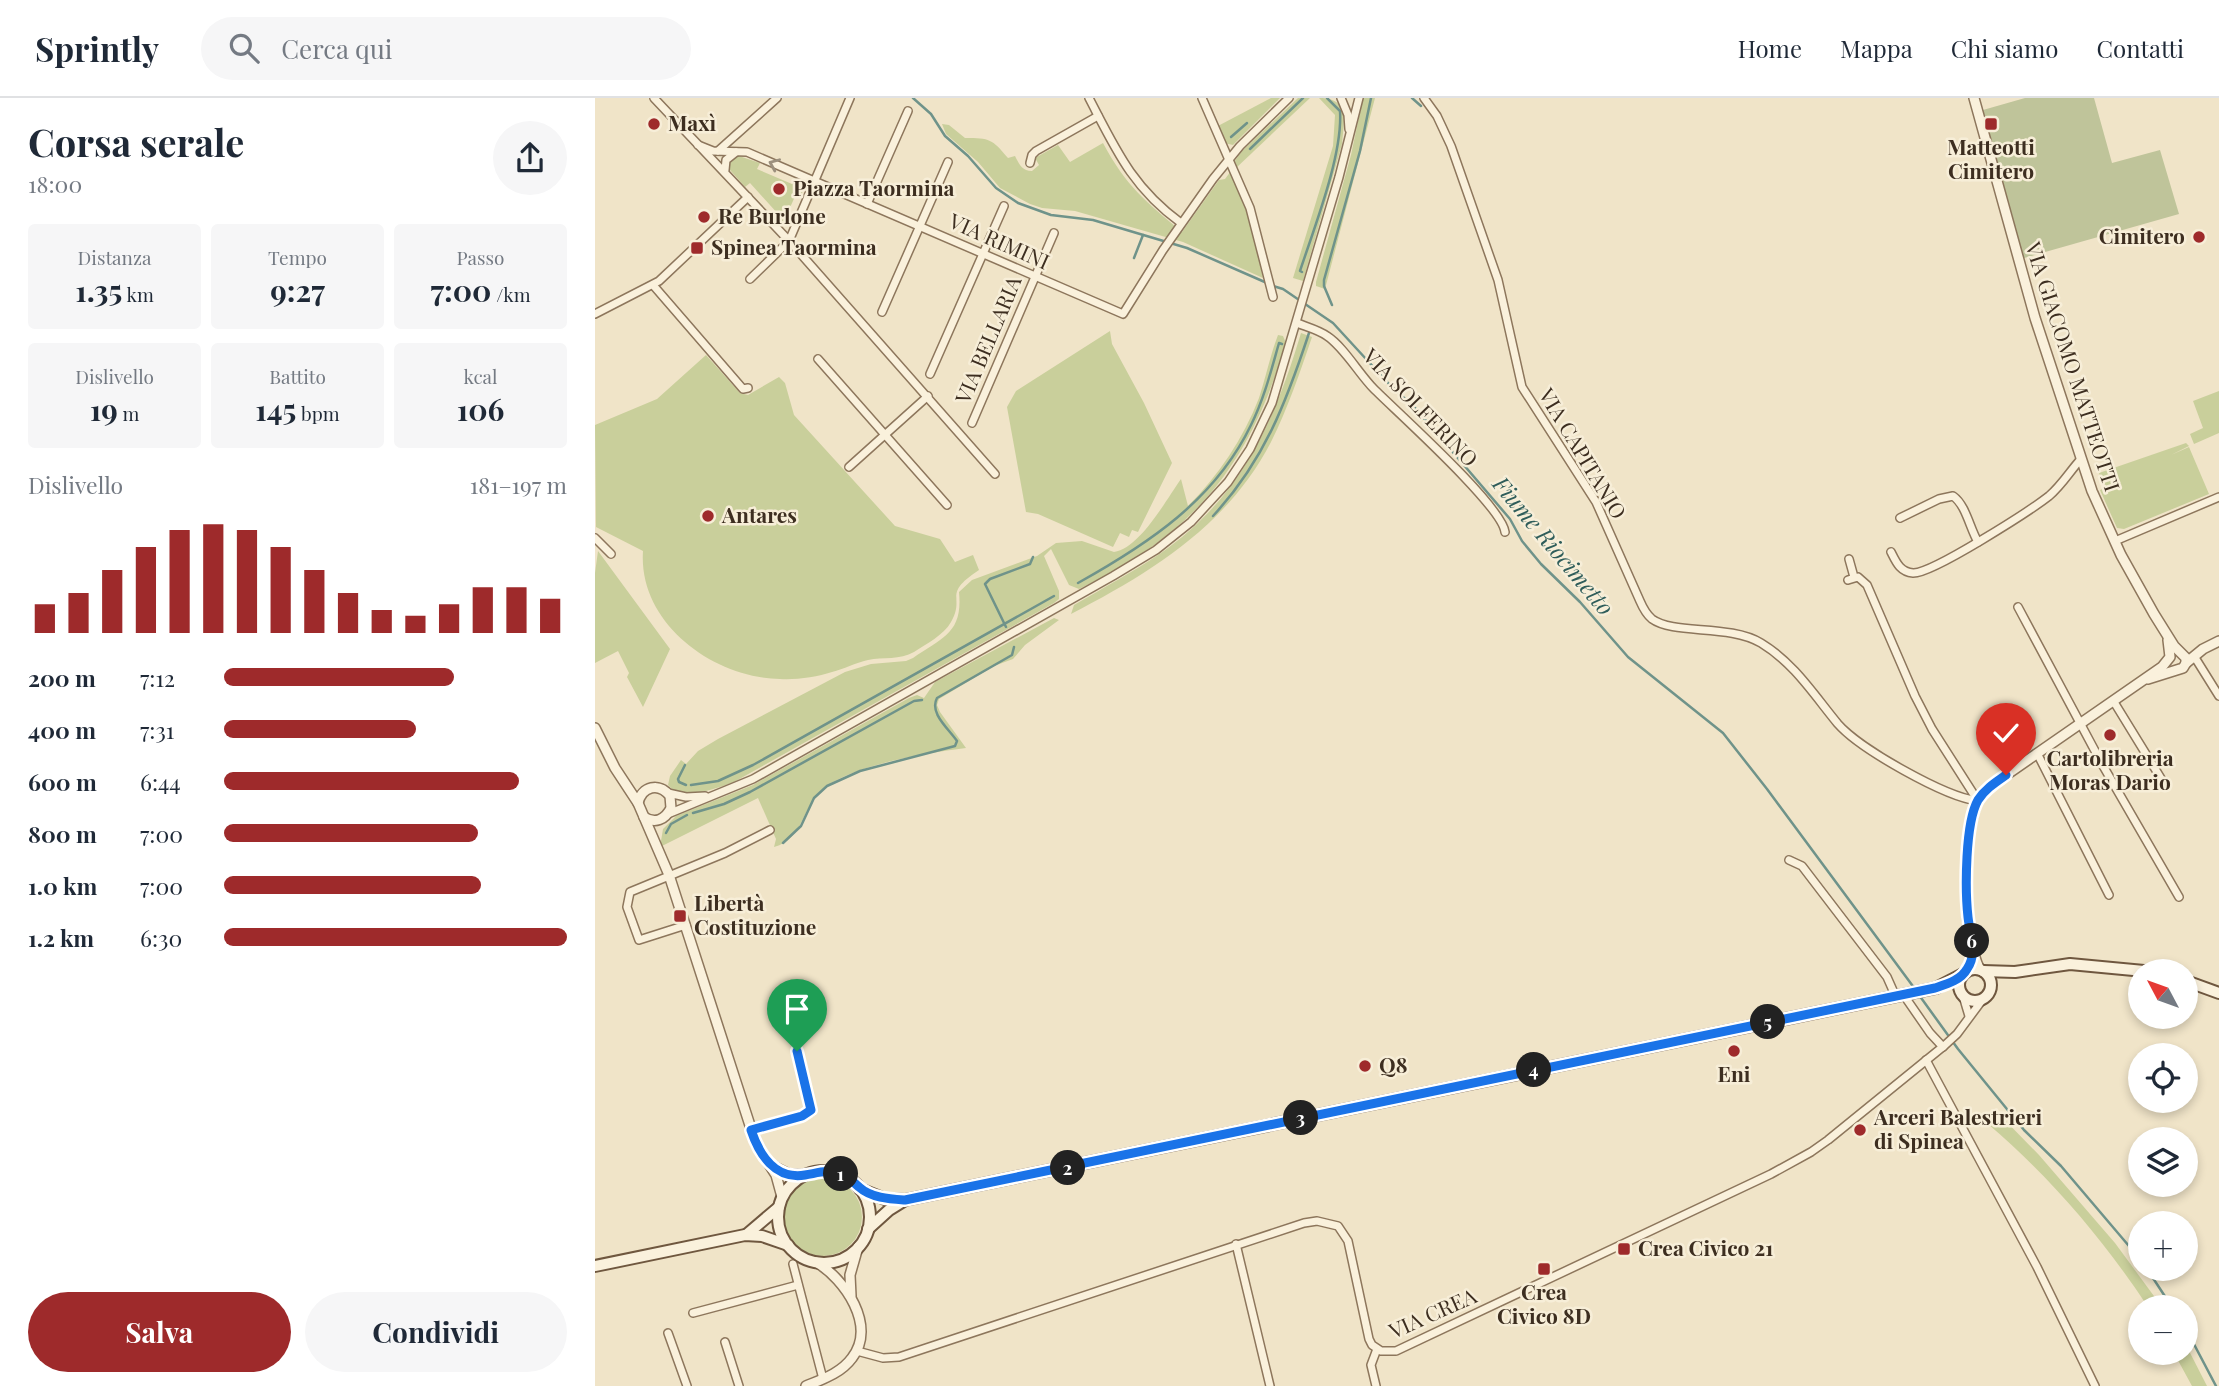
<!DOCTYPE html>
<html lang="it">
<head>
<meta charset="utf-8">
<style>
	:root { --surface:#fff; --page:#f6f6f7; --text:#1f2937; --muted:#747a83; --line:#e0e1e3; --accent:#9e2a2b }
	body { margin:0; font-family:"Playfair Display",serif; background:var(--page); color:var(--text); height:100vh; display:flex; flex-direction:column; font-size:26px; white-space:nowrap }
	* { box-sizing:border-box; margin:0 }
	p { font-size:23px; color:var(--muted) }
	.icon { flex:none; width:38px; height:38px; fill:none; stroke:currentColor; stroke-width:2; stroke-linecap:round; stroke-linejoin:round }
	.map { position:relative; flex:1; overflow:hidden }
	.sheet { display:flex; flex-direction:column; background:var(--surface); width:595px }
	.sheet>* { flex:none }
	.needle { width:46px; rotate:311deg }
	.controls { position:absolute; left:1533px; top:861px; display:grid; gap:14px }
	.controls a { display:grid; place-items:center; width:70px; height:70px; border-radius:50%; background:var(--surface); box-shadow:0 4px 10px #0003; font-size:35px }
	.pin { position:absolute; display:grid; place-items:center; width:60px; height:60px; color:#fff; margin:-72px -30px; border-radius:50% 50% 50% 0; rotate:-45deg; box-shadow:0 0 7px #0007 }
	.pin .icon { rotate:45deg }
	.km { position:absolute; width:35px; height:35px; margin:-18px; border-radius:50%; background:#222; color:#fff; font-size:19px; line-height:35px; text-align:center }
	.round { display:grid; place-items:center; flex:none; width:74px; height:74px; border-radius:37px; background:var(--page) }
	.headline { display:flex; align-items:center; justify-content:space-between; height:119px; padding:0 28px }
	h1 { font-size:38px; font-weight:700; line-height:52px }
	.metrics { display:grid; grid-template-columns:repeat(3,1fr); gap:10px; height:119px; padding:7px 28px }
	.metrics div { display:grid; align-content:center; border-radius:7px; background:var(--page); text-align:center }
	.metrics b { font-size:30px; font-weight:700 }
	.metrics small { font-size:19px; font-weight:400 }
	.metrics p { font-size:19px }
	.chart { height:196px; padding:14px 28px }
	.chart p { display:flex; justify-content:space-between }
	.chart svg { width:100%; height:126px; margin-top:7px; stroke:var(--accent); stroke-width:6 }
	.cta { display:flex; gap:14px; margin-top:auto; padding:14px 28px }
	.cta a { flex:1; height:80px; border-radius:42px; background:var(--accent); color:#fff; font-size:28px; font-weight:700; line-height:80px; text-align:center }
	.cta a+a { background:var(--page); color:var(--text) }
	ul { padding:0 28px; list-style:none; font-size:23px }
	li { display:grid; grid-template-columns:112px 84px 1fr; align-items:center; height:52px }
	li i { height:18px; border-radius:9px; background:var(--accent) }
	header { display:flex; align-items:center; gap:42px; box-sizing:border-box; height:98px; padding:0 35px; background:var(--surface); border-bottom:2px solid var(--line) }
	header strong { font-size:33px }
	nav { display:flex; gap:38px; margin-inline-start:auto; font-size:24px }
	.search { width:490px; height:63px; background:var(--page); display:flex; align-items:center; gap:18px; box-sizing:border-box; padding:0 24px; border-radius:38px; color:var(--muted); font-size:26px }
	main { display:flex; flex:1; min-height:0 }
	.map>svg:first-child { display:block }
	.green { fill:#c9cf9b }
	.cemetery { fill:#bfc49a }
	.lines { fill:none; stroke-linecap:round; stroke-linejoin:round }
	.stream { stroke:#6f938a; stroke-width:2.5 }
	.minor-casing { stroke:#8d765c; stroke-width:10 }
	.tertiary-casing { stroke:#8d765c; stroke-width:12 }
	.secondary-casing { stroke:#6f573f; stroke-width:14 }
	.minor { stroke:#faf1dc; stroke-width:7 }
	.tertiary { stroke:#faf1dc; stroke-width:9 }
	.secondary { stroke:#faf1dc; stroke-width:10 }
	.oneway { stroke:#9c907e }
	.route-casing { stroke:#fff; stroke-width:14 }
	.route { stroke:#1a73e8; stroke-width:9 }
	.poi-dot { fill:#9e2a2b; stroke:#f7eed8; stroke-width:2.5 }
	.labels { text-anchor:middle; stroke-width:5; stroke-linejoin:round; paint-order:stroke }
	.poi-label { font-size:21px; font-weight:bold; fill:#3d2e20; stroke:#f7eed8; text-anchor:start }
	.street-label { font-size:21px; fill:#3d2e20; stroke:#f7eed8 }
	.water-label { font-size:23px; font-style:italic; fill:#2f5d5a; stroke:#f7eed8 }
</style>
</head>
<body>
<header>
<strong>Sprintly</strong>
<div class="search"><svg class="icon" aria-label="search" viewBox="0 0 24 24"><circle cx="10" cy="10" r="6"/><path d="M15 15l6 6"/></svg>Cerca qui</div>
<nav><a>Home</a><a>Mappa</a><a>Chi siamo</a><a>Contatti</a></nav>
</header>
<main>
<section class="sheet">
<div class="headline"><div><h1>Corsa serale</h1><p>18:00</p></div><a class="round"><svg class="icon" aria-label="share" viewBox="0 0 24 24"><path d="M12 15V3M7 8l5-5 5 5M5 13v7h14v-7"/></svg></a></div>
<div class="metrics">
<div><p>Distanza</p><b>1.35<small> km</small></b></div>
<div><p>Tempo</p><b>9:27</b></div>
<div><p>Passo</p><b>7:00<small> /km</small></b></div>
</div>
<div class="metrics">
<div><p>Dislivello</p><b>19<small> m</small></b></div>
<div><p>Battito</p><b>145<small> bpm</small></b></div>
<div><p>kcal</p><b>106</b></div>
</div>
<div class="chart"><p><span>Dislivello</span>181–197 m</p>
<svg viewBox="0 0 160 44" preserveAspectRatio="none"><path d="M5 44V34M15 44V30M25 44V22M35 44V14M45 44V8M55 44V6M65 44V8M75 44V14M85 44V22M95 44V30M105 44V36M115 44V38M125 44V34M135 44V28M145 44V28M155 44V32"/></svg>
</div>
<ul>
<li><b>200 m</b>7:12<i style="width:67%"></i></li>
<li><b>400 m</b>7:31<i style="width:56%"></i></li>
<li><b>600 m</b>6:44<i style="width:86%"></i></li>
<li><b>800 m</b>7:00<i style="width:74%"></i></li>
<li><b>1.0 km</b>7:00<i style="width:75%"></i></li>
<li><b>1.2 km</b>6:30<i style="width:100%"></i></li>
</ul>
<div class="cta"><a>Salva</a><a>Condividi</a></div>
</section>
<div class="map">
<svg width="1624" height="1288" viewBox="0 0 1624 1288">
	<rect width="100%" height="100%" fill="#f0e4c8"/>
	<g class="green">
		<path d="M676 0H685L638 47 629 45 621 29Z"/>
		<path d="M703 0H715L640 71 639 64 647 53Z"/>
		<path d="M724 0C755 0 749 22 747 46L708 183 698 180 738 48 740 17Z"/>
		<path d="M768 0H780L730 191 721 188V184L756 57Z"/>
		<path d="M347 26 354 27 370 40C395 40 397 41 413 60L420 58C424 66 427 73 437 73L444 67 440 60 463 47 475 64 508 45C531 88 550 103 587 134L624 82 630 81 636 73 650 102 668 180 588 144 480 113 447 110 435 106 405 90 383 64 351 36Z"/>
		<path d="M141 57 165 65 162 71 197 86 200 80 205 83 208 87 207 96 202 94 193 114 197 117C194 124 187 125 180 121L184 117 155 85 150 89 135 72V62Z"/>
		<path d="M515 233 517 246 549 305 577 365 543 434 537 432 534 439 525 435 518 449 443 416 431 414 412 309 421 293Z"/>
		<path d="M706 235 717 239C705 274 693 310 676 344 633 427 557 474 476 516L479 507C508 490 538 474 566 455 646 399 679 325 706 235Z"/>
		<path d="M683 237 688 238 691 245C654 367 601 435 484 491L474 487 456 451 449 458 464 493V501L459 505 139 684C122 690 87 704 73 687L75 678 86 662 91 666 103 653 123 641 250 574 276 566 311 563 318 560C348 539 368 535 364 494L377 482 442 458 461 445 487 443 519 454C545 450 571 402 586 381L593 408C624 377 648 341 664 300 671 279 675 258 683 237Z"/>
		<path d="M111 257 145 295 153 297 184 279 190 285 199 317 300 428 345 441 360 464 378 457 384 472C346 497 371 498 356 524 349 537 331 546 319 554 305 562 288 559 273 562 260 565 249 571 237 574 222 579 201 582 185 581 118 580 43 525 48 453L1 429 0 327 62 301Z"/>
		<path d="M1624 293V335L1599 346 1595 336 1608 330 1598 303Z"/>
		<path d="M1591 345 1594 348 1576 357 1594 349 1614 396 1529 431 1522 430 1505 392 1510 390 1504 375Z"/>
		<path d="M3 453 75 551 48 609 32 579 34 575 23 553 0 565V475Z"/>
		<path d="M459 520 464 522 430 547 418 561 399 568 344 601 342 607 345 614 371 650C331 655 263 666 230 689 207 705 210 741 179 749L181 741 163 700 65 749 68 731 81 718 158 687 314 600 322 597 329 600 340 584Z"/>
		<path d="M1402 1014 1444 1057 1520 1145 1567 1209H1553C1508 1141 1455 1079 1393 1026Z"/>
		<circle cx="228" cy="1119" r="39"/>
		<path d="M1591 1247 1612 1288H1597L1579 1255H1591Z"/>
	</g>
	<path class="cemetery" d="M1430 0H1499L1517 65 1565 52 1584 116 1429 160 1415 122 1388 12Z"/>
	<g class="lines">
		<g class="stream">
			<path d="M318 0 336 16 350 38 373 58 401 90 423 105 456 117 498 122 592 150 672 185"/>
			<path d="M817 0 826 8"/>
			<path d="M636 39 652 25"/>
			<path d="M655 51 708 0"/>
			<path d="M539 160 548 137"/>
			<path d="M707 174 705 173C719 130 748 57 745 13L732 0"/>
			<path d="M678 188 688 191 738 225 794 286 821 311 915 421 927 443 946 466 985 504 1033 559 1128 635 1172 691 1320 891"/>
			<path d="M737 207 729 188V182L765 53 776 0"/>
			<path d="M618 418C669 363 691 305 714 235"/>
			<path d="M483 485C553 446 620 402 656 327 669 301 676 273 684 245L687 246"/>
			<path d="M411 529 390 486 395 481 435 466 438 459"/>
			<path d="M90 667 83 681 84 684 91 687"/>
			<path d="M96 687 123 683 158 667 459 498"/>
			<path d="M98 715 129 706 155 694 319 603 327 602"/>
			<path d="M71 735 76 726 92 717"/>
			<path d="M188 745 206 728 219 700 232 688 265 673 360 648 362 643C353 630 334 615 342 600L417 557 419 549"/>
			<path d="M1324 897 1363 951 1429 1032 1466 1068 1545 1161"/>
			<path d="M1552 1171 1577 1209"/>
			<path d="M1591 1231 1621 1288"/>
		</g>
		<g class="minor-casing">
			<g id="minor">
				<path d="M59 0 197 146 400 376"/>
				<path d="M494 0C521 52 537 89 586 125"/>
				<path d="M607 0 655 110 678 199"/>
				<path d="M746 0 753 17 754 31"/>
				<path d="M829 0 842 18 856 48 903 182 927 289 1001 404 1045 503C1048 510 1051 516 1057 521 1079 537 1134 526 1166 545 1199 565 1219 597 1243 626 1265 651 1350 699 1383 703"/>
				<path d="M103 47 118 53 152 54 528 216 568 152 618 81 645 48 694 0"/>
				<path d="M123 53 182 0"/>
				<path d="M435 65 437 57 441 53 503 18"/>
				<path d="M130 72 131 62 141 54"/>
				<path d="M272 106 313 13"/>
				<path d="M155 181 194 143 255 0"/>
				<path d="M58 187 148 291 153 290"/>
				<path d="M287 214 353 64"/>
				<path d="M0 216 64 183 153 99"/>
				<path d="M702 225C712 229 724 232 732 238 749 249 764 276 779 291 802 314 907 408 910 434"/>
				<path d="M223 261 352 407"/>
				<path d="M335 276 409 108"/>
				<path d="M377 325 459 135"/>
				<path d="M254 369 333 298"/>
				<path d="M1305 420 1344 401 1358 398C1371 407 1375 431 1383 444"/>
				<path d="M0 440 16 456"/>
				<path d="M1520 443 1624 399"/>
				<path d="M1296 454C1301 464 1305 474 1318 475 1337 476 1436 412 1454 398 1467 387 1475 373 1486 361"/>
				<path d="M1254 461 1259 479"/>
				<path d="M1253 482 1263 479 1272 487 1320 598 1337 631 1383 703"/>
				<path d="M1423 509 1507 666 1584 799"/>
				<path d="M1599 558 1624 598"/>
				<path d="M1519 604 1570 687"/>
				<path d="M1442 655 1514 797"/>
				<path d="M73 695 91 699 110 698"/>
				<path d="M73 716 158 681 518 478 561 452 596 424 633 384 655 351 677 305 744 79 764 0"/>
				<path d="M1194 762 1207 768 1292 879 1300 897"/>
				<path d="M91 827 44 842 32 809 35 794 130 755 175 732"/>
				<path d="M1308 896 1335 935 1348 949"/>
				<path d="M1368 898 1374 918"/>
				<path d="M1331 962 1442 1169 1500 1288"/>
				<path d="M156 1033 216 1014 202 953"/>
				<path d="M641 1146 675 1288"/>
				<path d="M198 1166 228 1281"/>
				<path d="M98 1215 203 1187"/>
				<path d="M73 1235 92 1288"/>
				<path d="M130 1244 144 1288"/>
				<path d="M262 1253 288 1260 304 1259 709 1125 722 1123 743 1128 753 1143 774 1241 777 1247 786 1253H801L1176 1076 1216 1054 1233 1042 1350 947 1362 936 1388 901"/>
				<path d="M781 1288 776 1267 782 1251"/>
			</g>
		</g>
		<g class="tertiary-casing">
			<g id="tertiary">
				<path d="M1379 0 1440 220 1497 393 1526 457 1559 516 1579 548 1591 560V565L1588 570 1553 581"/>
				<path d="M1591 565 1608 551 1624 543"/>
				<path d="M0 630 20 670 43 705 74 777 161 1046 181 1077 187 1099"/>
				<path d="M43 705C47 688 64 684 75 698L76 710C70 722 60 726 49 719"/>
				<path d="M1385 872C1367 837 1367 744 1381 707 1384 698 1391 692 1398 686L1567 569 1575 559 1573 542"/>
				<path d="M178 1068 194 1076 209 1077"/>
				<path d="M256 1198 255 1177 263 1149"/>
				<path d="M211 1288C228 1281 246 1275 257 1260 282 1228 250 1181 221 1164"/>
			</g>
		</g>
		<g class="secondary-casing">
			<g id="secondary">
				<circle cx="1380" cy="887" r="16"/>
				<path d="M1388 873 1420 874 1475 866 1549 873"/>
				<path d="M1591 883 1624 895"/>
				<circle cx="229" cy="1119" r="46"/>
				<path d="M265 1091 290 1101 310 1102 1341 890 1368 876"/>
				<path d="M273 1131 294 1112 310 1102"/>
				<path d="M151 1137 184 1109"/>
				<path d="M0 1168 150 1137 167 1138 193 1147"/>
			</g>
		</g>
		<use href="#minor" class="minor"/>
		<use href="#tertiary" class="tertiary"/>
		<use href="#secondary" class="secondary"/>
	</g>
	<defs><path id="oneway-chevron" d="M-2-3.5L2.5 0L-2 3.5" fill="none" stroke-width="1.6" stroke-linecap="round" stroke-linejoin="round" transform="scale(1.75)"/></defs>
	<use class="oneway" href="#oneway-chevron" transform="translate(179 66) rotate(-157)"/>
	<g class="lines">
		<g class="route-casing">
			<path id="route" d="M202 953 216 1012 207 1018 156 1032C164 1056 180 1082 210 1077 223 1075 233 1071 247 1076 254 1079 258 1084 264 1089 276 1100 295 1101 310 1102L1340 890C1352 886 1366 882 1372 871 1383 855 1375 837 1373 819 1370 792 1370 725 1383 702 1390 691 1401 684 1411 677"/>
		</g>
		<use href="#route" class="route"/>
	</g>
	<g class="poi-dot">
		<circle cx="59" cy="26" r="7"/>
		<rect x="1389" y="19" width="14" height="14" rx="3.5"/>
		<circle cx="184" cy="91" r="7"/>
		<circle cx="109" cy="119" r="7"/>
		<circle cx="1604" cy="139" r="7"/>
		<rect x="95" y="143" width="14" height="14" rx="3.5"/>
		<circle cx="113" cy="418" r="7"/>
		<circle cx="1515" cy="637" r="7"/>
		<rect x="78" y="811" width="14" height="14" rx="3.5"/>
		<circle cx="1139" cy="953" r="7"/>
		<circle cx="770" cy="968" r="7"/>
		<circle cx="1265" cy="1032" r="7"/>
		<rect x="1022" y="1144" width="14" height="14" rx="3.5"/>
		<rect x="942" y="1164" width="14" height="14" rx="3.5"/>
	</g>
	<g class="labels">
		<g class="poi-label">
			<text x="73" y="33">Maxì</text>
			<text x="1396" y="57" text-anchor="middle">Matteotti<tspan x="1396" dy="24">Cimitero</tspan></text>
			<text x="198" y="98">Piazza Taormina</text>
			<text x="123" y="126">Re Burlone</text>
			<text x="1590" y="146" text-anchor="end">Cimitero</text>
			<text x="116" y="157">Spinea Taormina</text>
			<text x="127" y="425">Antares</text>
			<text x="1515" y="668" text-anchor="middle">Cartolibreria<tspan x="1515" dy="24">Moras Dario</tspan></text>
			<text x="99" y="813">Libertà<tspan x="99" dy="24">Costituzione</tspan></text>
			<text x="784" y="975">Q8</text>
			<text x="1139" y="984" text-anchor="middle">Eni</text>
			<text x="1279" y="1027">Arceri Balestrieri<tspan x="1279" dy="24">di Spinea</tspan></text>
			<text x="1043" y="1158">Crea Civico 21</text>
			<text x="949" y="1202" text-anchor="middle">Crea<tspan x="949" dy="24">Civico 8D</tspan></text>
		</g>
		<g class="street-label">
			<text transform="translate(404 144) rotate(24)" y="7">VIA RIMINI</text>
			<text transform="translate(394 242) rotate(-67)" y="7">VIA BELLARIA</text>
			<text transform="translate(1477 269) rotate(72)" y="7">VIA GIACOMO MATTEOTTI</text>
			<text transform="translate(825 310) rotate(46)" y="7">VIA SOLFERINO</text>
			<text transform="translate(987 356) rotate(59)" y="7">VIA CAPITANIO</text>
			<text transform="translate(838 1216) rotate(-24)" y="7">VIA CREA</text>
		</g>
		<g class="water-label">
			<text transform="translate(958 448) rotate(50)" y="8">Fiume Riocimetto</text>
		</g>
	</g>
</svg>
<div class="controls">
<a><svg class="needle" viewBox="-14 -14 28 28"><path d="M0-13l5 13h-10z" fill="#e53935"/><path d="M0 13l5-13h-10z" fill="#747a83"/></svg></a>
<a><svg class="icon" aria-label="locate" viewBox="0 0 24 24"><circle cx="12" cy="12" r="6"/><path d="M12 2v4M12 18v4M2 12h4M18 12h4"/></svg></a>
<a><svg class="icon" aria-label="layers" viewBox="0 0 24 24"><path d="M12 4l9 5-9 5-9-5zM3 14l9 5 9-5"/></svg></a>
<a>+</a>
<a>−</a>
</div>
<div class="pin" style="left:202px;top:953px;background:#1e9e55"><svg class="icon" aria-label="arrive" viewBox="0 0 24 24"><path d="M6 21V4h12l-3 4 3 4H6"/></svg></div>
<div class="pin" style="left:1411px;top:677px;background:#d93025"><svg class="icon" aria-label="check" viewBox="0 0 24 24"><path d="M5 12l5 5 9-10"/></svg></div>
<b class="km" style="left:246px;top:1076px">1</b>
<b class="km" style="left:473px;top:1070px">2</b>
<b class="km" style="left:706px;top:1020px">3</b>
<b class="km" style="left:939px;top:972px">4</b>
<b class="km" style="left:1173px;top:924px">5</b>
<b class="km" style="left:1377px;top:843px">6</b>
</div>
</main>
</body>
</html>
